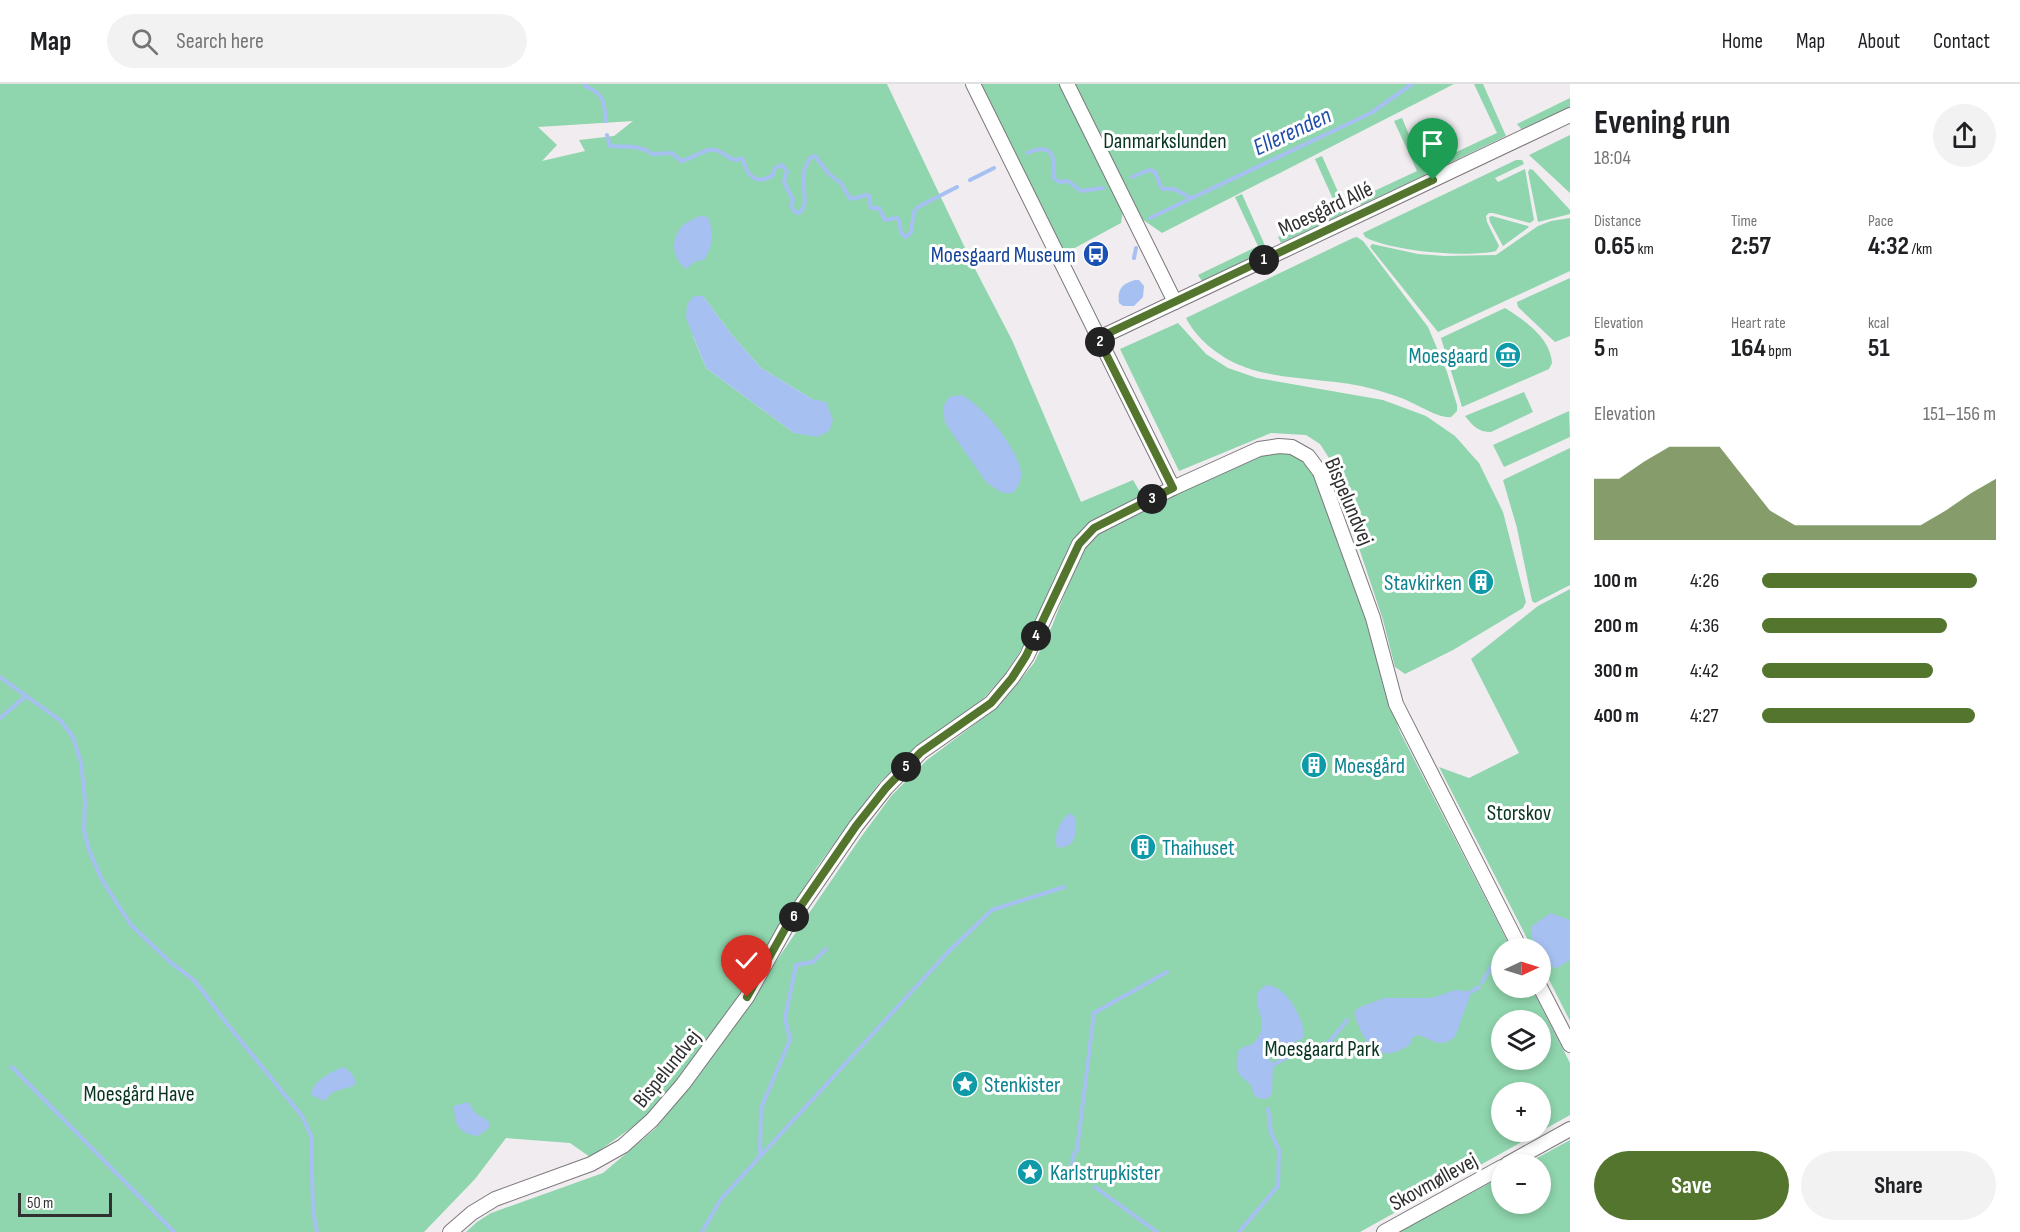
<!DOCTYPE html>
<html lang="en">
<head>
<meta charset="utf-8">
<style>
	:root { --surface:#fff; --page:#f2f2f2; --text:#202124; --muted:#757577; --line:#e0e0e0; --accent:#53752d }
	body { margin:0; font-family:"Sofia Sans Condensed",sans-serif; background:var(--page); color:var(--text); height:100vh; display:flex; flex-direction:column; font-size:22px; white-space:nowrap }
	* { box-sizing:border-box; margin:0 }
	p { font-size:20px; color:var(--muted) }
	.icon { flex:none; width:33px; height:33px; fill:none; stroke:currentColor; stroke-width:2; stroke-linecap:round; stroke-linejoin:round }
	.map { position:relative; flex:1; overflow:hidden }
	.drawer { display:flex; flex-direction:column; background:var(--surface); width:450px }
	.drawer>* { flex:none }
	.needle { width:39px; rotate:86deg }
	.buttons { position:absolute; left:1491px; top:854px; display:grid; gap:12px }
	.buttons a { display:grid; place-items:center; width:60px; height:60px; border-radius:50%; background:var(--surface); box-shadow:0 3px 9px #0003; font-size:30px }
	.scale { position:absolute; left:18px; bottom:15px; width:94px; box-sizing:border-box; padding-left:6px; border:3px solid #313031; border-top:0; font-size:16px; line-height:21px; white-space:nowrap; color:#313031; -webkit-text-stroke:4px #fff; paint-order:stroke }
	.pin { position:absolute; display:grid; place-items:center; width:51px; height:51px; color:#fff; margin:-62px -26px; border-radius:50% 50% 50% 0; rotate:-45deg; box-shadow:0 0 6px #0007 }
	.pin .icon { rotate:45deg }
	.km { position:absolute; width:30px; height:30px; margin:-15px; border-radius:50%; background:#222; color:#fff; font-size:16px; line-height:30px; text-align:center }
	.round { display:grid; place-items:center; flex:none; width:63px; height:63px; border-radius:32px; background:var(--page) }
	.head { display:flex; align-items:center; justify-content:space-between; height:102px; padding:0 24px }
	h1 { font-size:33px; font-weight:700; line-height:45px }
	.metrics { display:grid; grid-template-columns:repeat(3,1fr); gap:9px; height:102px; padding:6px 24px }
	.metrics div { display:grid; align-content:center }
	.metrics b { font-size:26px; font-weight:700 }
	.metrics small { font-size:16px; font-weight:400 }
	.metrics p { font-size:16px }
	.chart { height:168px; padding:12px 24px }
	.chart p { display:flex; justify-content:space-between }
	.chart svg { width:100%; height:108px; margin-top:6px; fill:var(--accent); opacity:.7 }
	.button { display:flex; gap:12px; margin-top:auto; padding:12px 24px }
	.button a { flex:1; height:69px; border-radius:36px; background:var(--accent); color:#fff; font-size:24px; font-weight:700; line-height:69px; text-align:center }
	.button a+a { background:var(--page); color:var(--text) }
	ul { padding:0 24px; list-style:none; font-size:20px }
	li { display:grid; grid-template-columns:96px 72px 1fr; align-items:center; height:45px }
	li i { height:15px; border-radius:8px; background:var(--accent) }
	header { display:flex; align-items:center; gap:36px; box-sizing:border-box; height:84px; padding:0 30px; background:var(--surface); border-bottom:2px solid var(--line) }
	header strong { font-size:28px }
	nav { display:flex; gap:33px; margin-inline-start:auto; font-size:21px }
	.search { width:420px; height:54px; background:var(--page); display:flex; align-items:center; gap:15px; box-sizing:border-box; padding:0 21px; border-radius:33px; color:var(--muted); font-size:22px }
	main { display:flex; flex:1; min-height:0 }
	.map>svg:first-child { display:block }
	.green { fill:#8fd5ad; fill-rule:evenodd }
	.water { fill:#a6c0f1 }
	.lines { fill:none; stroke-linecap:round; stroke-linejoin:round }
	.stream { stroke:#a6c0f1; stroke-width:4 }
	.minor-casing { stroke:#7b777b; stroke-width:16 }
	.minor { stroke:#fff; stroke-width:14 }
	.route-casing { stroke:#fff; stroke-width:12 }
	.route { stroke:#53752d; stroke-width:8 }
	.labels { text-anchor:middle; stroke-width:6; stroke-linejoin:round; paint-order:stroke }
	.park-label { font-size:22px; fill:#083621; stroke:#fff }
	.street-label { font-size:22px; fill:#313031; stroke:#fff }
	.transit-label { font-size:22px; fill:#164399; stroke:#fff; text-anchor:end }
	.culture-label { font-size:22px; fill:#0d838f; stroke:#fff; text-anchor:start }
	.water-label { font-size:24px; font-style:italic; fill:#234fab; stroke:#fff }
</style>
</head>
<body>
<header>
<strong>Map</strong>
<div class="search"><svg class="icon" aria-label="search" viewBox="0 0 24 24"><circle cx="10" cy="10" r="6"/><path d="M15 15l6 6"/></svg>Search here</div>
<nav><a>Home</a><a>Map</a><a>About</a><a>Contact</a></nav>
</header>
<main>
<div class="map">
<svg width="1570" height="1148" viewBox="0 0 1570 1148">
	<rect width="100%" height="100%" fill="#f0ecf0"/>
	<g class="green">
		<path d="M0 0H887L975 185 1012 256 1081 418 1133 396 1143 413 1094 438 1055 498 1023 563 1005 590 983 615 927 656 879 699 817 783 744 905 669 1007 647 1033 590 1073 570 1059 506 1054 475 1095 424 1148H0ZM633 37 614 52 579 56 585 67 542 77 557 61 538 43ZM703 212 732 251 761 284 812 315 794 349 706 284 693 252Z"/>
		<path d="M980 0H1061L1123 127 1121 139 1071 166H1063L1060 163Z"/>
		<path d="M1075 0H1454L1162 149 1139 133Z"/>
		<path d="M1474 0H1483L1506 52 1441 83 1437 77 1497 49Z"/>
		<path d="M1570 14V23L1522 46 1517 40Z"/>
		<path d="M1402 34 1426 91 1361 121 1357 115 1417 87 1394 37Z"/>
		<path d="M1570 51V109L1529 71Z"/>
		<path d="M1322 72 1347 128 1281 159 1278 153 1337 124 1315 75Z"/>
		<path d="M1516 76H1522L1524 80 1495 94 1498 98 1525 85 1534 136 1530 139 1493 129H1489L1486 132 1487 138 1499 162 1496 167C1467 174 1390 167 1365 153L1363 149Z"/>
		<path d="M1530 85 1533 86 1570 126V130L1538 138 1528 88Z"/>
		<path d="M1242 110 1267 166 1202 197 1198 191 1258 162 1235 113Z"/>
		<path d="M1492 132 1528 142 1529 143 1503 162 1490 138 1489 133Z"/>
		<path d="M1570 134V187L1438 248 1370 163 1372 160 1418 170 1445 172 1496 171 1538 142 1551 137Z"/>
		<path d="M1353 154 1357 153 1363 157 1428 243 1447 288 1457 321V327L1451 333C1440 335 1416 320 1404 315 1394 311 1384 308 1373 305 1331 293 1277 298 1237 280 1217 271 1196 254 1186 234Z"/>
		<path d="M1570 194V252L1555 258 1518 223 1517 218Z"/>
		<path d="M1505 224C1524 236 1550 253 1552 279L1549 285 1462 323 1441 254Z"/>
		<path d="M1178 239 1206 270 1228 284 1257 294 1383 316 1426 332 1455 352 1479 379 1503 428 1526 518 1523 524 1453 566 1405 590 1395 583 1383 536 1329 374 1320 360 1306 351 1271 349 1179 387 1120 265Z"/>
		<path d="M1524 308 1533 328 1491 348C1478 348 1473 342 1465 332Z"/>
		<path d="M1569 327 1570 353 1504 383 1493 361Z"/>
		<path d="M1570 364V501L1535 519 1532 517 1517 444 1503 396Z"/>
		<path d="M1286 366C1291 369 1298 371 1302 375 1329 400 1329 442 1343 473 1347 482 1352 489 1355 499 1359 511 1360 523 1368 533L1382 598 1400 648 1511 864H1502V903H1531L1570 979V1031L1360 1148H466L477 1138 491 1129 603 1089 655 1045 695 996 861 753 892 711 927 676 999 622 1034 579 1052 542 1083 463 1105 445 1147 423 1268 368ZM1502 936H1540V975H1502ZM1502 1008H1540V1047H1502Z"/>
		<path d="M1570 505V937L1541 880 1540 864H1532L1439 683 1469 694 1519 669 1471 575 1538 522Z"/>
		<path d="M1570 1056V1148H1399L1501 1093 1502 1119H1540V1080H1526Z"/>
	</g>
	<g class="water">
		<path d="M699 132 708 133C714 149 713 162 704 176L696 177 686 185C672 175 670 155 682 142 686 138 694 135 699 132Z"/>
		<path d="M1135 196H1139L1144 202 1143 213 1134 222H1123L1119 219C1117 205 1122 200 1135 196Z"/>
		<path d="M694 212H703L732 251 761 284 812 315 826 318 833 336 829 347 817 353 794 349 706 284 686 234 687 220Z"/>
		<path d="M961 311C982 320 1018 365 1021 388 1022 396 1018 403 1013 409H1002L986 398 945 339 943 323 949 313Z"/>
		<path d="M1070 729 1076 734C1074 752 1079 762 1057 764 1054 750 1058 738 1070 729Z"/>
		<path d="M1550 829 1570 836V876L1555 885 1543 872 1540 864H1538L1532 854 1531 843Z"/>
		<path d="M1267 901C1287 902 1304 935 1304 953 1292 963 1275 957 1269 974L1273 981 1272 1010 1267 1015 1257 1014 1254 1011 1251 1001C1236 989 1235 988 1238 967L1245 962 1251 961C1279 939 1240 914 1267 901Z"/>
		<path d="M1455 906 1466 907 1470 912 1455 953C1439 965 1434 956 1418 951L1412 954 1410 961C1402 965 1393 971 1383 969 1368 968 1358 942 1354 929L1358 924 1384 914H1432Z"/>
		<path d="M343 983C350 987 354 991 356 999L353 1002 333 1008 324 1017 311 1011C312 997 331 988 343 983Z"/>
		<path d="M468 1018C472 1022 473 1027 477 1030 484 1035 488 1033 490 1043L478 1052C459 1050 454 1040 454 1022Z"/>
	</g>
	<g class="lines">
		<g class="stream">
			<path d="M585 0V2C604 10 604 16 606 37"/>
			<path d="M607 51 610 62 635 63 646 66 652 70 672 69 681 77C693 75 704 64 715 66 724 67 728 76 737 76L741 74 743 76C747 92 757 102 773 91L775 84 782 81 787 87 784 98 793 116 791 122 795 128 799 129C811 119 800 101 804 87 805 83 808 78 810 74L815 72 829 90 841 99 849 113 852 115 866 111 869 112 871 124H879L885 136 897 134 899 136 901 149 906 153 911 148 914 128 918 123 957 103"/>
			<path d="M1027 69C1053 58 1055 72 1054 94 1058 99 1063 98 1068 97L1081 107 1103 104"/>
			<path d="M1132 93 1149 86 1155 88 1161 103 1164 105H1174L1191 114"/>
			<path d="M970 96 994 84"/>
			<path d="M1150 134 1371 29 1412 0"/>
			<path d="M1134 174 1136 164"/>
			<path d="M0 593 61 637 73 653 81 679 85 716 84 747 89 766 102 796 131 841 169 877 195 897 228 941 302 1032 311 1052 313 1126 317 1148"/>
			<path d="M0 634 26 612"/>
			<path d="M1499 877H1502"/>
			<path d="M1482 898 1492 882"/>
			<path d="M1469 909 1479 903"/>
			<path d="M1273 981 1291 971 1321 964 1331 956 1347 936"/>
			<path d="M12 983 174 1148"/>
			<path d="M760 1071 761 1024 790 956 785 934 796 881 813 878 826 865"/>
			<path d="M1085 1095 1072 1082 1073 1071 1077 1066 1094 929 1167 888"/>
			<path d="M1095 1103 1157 1148"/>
			<path d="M702 1148 721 1115 948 868 992 826 1064 803"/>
			<path d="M1239 1148 1278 1102 1279 1066 1271 1049 1268 1025"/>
		</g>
		<g class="minor-casing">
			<g id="minor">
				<path d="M973 0 1173 404"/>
				<path d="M1067 0 1175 218"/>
				<path d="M1099 254 1570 31"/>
				<path d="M1540 903 1570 961"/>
				<path d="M1507 1080 1570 1045"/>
				<path d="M450 1148 472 1129 495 1115 591 1080 623 1062 652 1036 683 1000 747 913 785 845 856 742 886 704 921 668 991 619 1012 594 1027 572 1079 460 1094 444 1173 404 1259 365 1279 362 1292 363 1308 372 1320 388 1373 534 1396 620 1520 864"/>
				<path d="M1384 1148 1502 1083"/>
			</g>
		</g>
		<use href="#minor" class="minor"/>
	</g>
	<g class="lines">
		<g class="route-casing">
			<path id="route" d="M747 913 785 845 856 742 886 704 921 668 991 619 1012 594 1026 572 1079 460 1094 444 1173 404 1098 254 1433 96"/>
		</g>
		<use href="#route" class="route"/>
	</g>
	<defs>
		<g id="bus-disc" transform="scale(1.35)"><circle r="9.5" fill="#1a4fb4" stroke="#fff"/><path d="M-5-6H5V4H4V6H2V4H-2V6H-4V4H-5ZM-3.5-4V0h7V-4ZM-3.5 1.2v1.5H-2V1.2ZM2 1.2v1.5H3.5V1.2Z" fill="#fff"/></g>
		<g id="museum-disc" transform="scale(1.35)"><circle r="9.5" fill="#0f9aa8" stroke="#fff"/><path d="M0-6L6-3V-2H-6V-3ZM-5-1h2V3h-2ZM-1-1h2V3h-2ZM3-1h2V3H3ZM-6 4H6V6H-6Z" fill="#fff"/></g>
		<g id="building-disc" transform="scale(1.35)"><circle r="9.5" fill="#0f9aa8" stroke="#fff"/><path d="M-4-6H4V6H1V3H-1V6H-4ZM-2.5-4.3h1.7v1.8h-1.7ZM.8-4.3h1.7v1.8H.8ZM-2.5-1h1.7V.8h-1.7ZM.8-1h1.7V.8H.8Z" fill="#fff"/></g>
		<g id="sight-disc" transform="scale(1.35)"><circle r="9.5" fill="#0f9aa8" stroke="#fff"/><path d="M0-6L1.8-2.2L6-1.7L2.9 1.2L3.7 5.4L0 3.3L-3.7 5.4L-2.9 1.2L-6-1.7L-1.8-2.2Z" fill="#fff"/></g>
	</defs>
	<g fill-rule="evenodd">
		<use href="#bus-disc" x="1096" y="170"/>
		<use href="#museum-disc" x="1508" y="271"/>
		<use href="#building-disc" x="1481" y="498"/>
		<use href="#building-disc" x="1314" y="681"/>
		<use href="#building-disc" x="1143" y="763"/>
		<use href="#sight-disc" x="965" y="1000"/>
		<use href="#sight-disc" x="1030" y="1088"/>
	</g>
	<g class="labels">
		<g class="park-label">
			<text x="1165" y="64">Danmarkslunden</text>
			<text x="1519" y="736">Storskov</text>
			<text x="1322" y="972">Moesgaard Park</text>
			<text x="139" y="1017">Moesgård Have</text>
		</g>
		<g class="street-label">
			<text transform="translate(1325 124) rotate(-25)" y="8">Moesgård Allé</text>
			<text transform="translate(1350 417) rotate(67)" y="8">Bispelundvej</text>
			<text transform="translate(666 984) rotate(-51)" y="8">Bispelundvej</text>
			<text transform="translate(1433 1097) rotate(-29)" y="8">Skovmøllevej</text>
		</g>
		<g class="transit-label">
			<text x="1076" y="178">Moesgaard Museum</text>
		</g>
		<g class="culture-label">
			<text x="1488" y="279" text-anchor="end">Moesgaard</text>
			<text x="1462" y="506" text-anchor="end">Stavkirken</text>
			<text x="1334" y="689">Moesgård</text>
			<text x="1162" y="771">Thaihuset</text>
			<text x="984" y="1008">Stenkister</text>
			<text x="1050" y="1096">Karlstrupkister</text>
		</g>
		<g class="water-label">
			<text transform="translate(1292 47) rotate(-25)" y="8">Ellerenden</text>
		</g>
	</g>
</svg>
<div class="buttons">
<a><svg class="needle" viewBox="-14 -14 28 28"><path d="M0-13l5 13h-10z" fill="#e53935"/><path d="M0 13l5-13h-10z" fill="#757577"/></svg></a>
<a><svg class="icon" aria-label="layers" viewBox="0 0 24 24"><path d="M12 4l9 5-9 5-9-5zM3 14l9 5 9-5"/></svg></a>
<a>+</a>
<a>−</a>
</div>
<div class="scale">50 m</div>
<div class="pin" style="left:1433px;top:96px;background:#1e9e55"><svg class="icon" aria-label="arrive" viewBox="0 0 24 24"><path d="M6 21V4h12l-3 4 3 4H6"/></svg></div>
<div class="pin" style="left:747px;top:913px;background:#d93025"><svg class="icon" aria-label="check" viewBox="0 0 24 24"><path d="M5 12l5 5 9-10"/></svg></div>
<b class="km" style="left:1264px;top:176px">1</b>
<b class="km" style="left:1100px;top:258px">2</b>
<b class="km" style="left:1152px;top:415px">3</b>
<b class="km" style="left:1036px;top:552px">4</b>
<b class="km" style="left:906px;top:683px">5</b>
<b class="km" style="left:794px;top:833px">6</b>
</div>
<section class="drawer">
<div class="head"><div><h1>Evening run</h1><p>18:04</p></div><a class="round"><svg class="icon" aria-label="share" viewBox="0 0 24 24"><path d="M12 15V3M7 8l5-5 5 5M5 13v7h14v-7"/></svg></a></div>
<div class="metrics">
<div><p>Distance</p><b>0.65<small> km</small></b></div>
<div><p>Time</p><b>2:57</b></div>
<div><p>Pace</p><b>4:32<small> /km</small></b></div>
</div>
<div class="metrics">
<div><p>Elevation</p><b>5<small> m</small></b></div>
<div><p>Heart rate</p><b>164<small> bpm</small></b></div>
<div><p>kcal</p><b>51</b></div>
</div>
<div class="chart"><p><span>Elevation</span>151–156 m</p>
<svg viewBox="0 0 160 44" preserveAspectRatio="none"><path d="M0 44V19L10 19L20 12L30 6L40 6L50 6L60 19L70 32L80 38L90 38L100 38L110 38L120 38L130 38L140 32L150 25L160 19V44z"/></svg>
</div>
<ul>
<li><b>100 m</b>4:26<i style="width:92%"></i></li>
<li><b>200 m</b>4:36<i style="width:79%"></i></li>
<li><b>300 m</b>4:42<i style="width:73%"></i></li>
<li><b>400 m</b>4:27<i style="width:91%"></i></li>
</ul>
<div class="button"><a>Save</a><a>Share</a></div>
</section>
</main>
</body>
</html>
